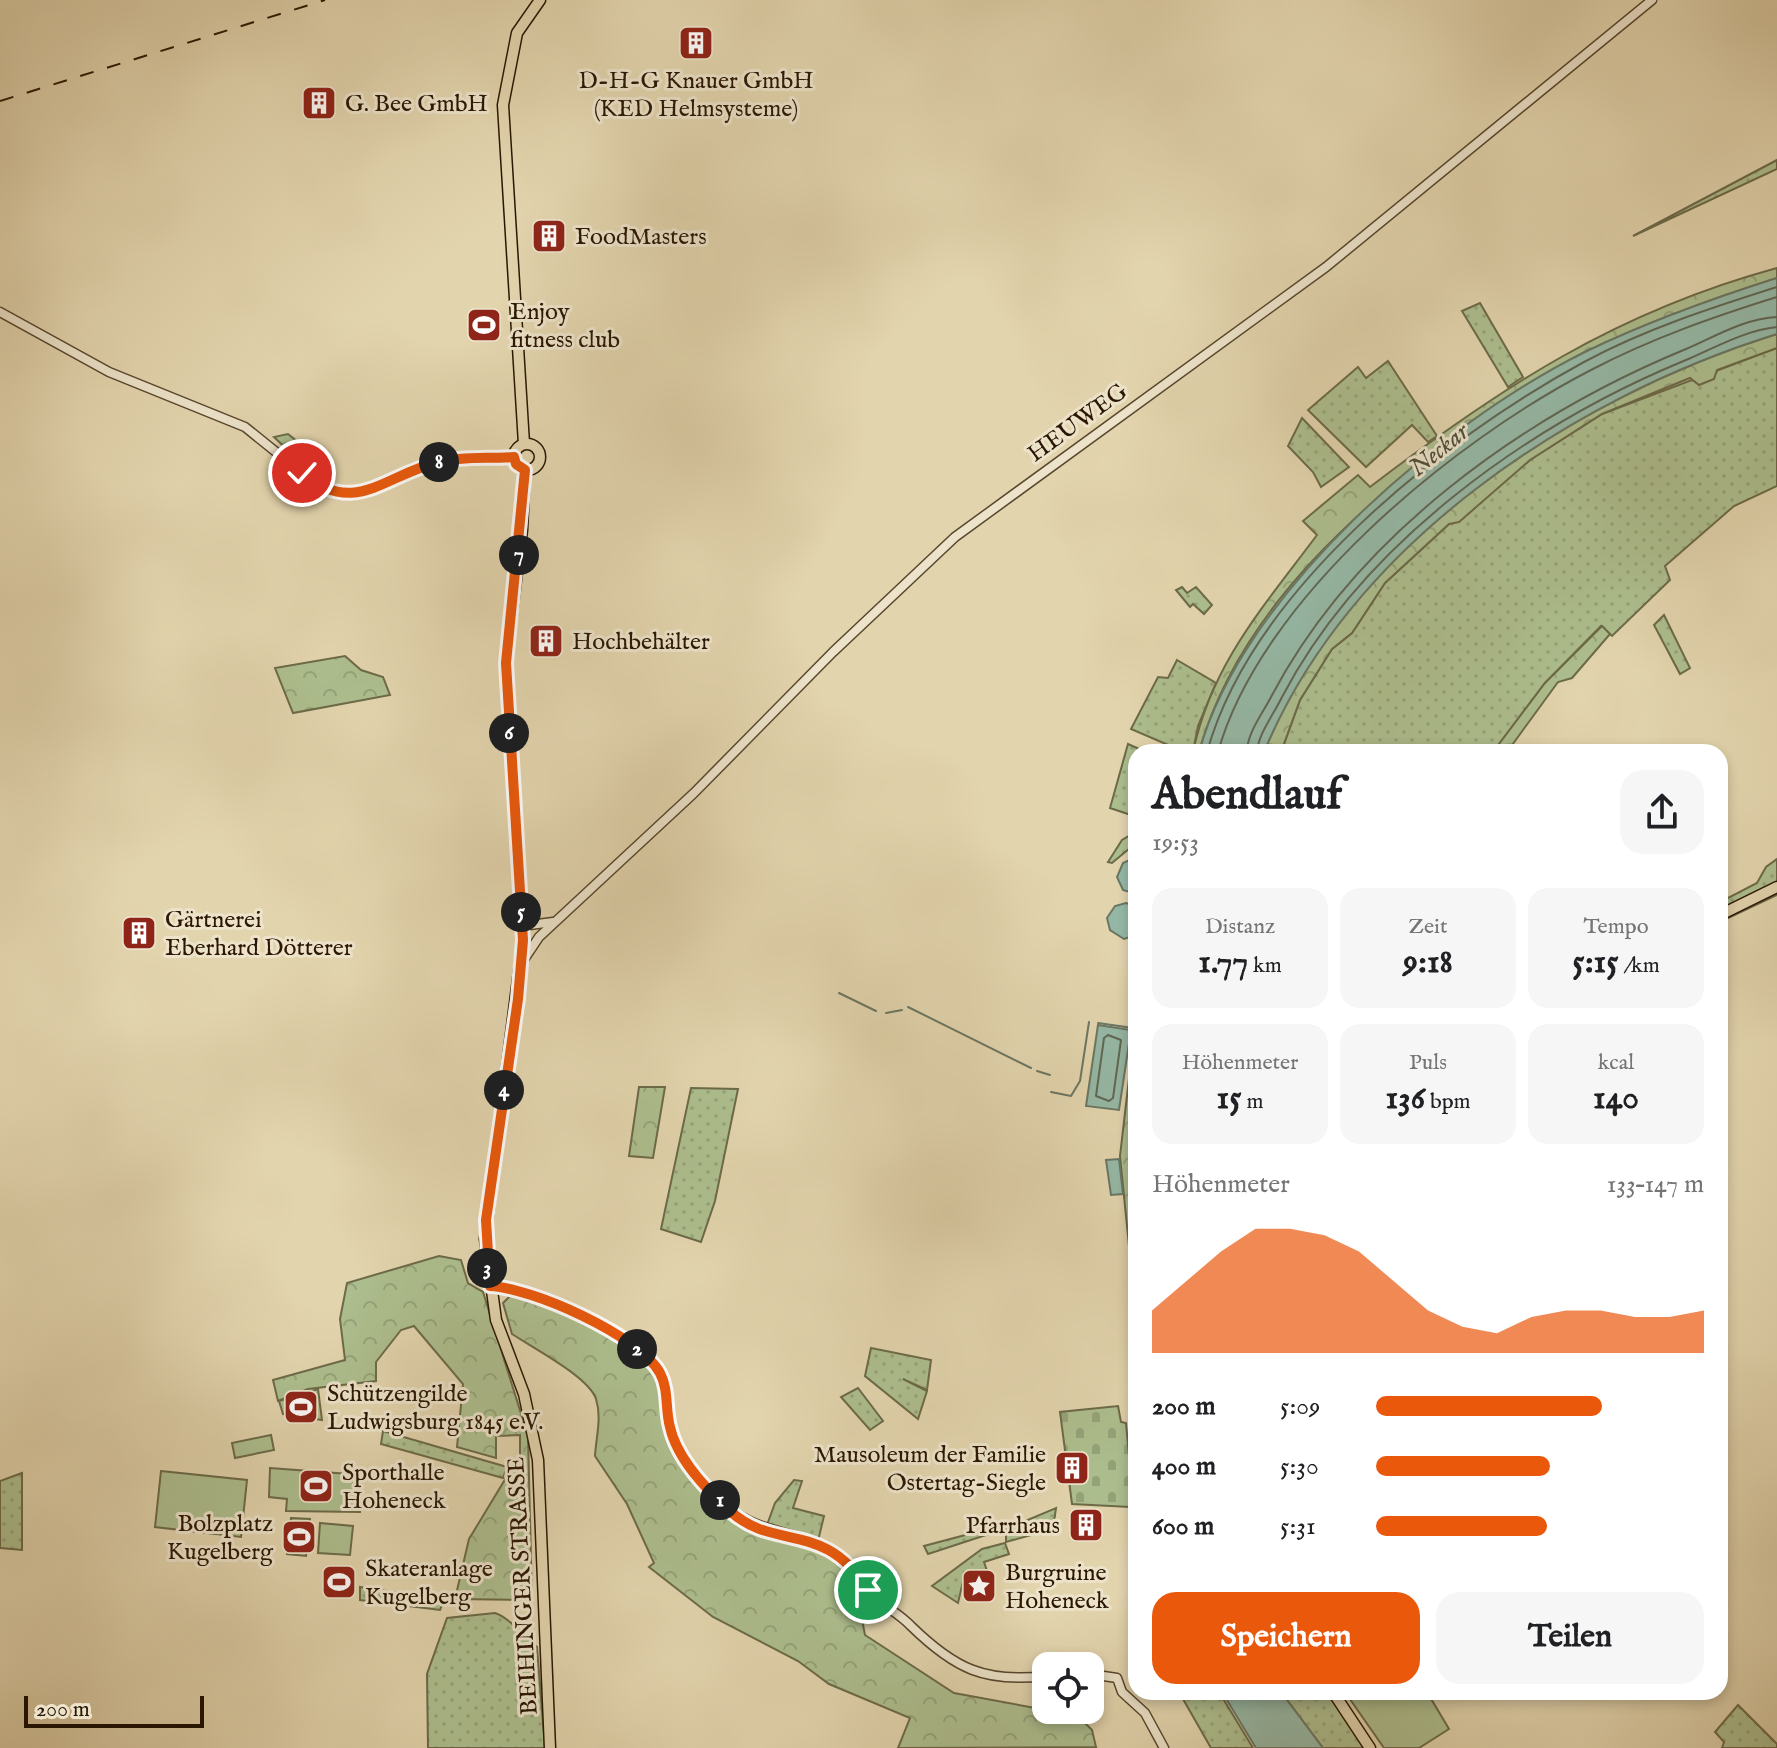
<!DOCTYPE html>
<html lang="de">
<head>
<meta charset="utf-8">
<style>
	:root { --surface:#fff; --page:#f6f6f6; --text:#202124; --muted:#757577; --accent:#ea580c }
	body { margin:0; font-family:"IM FELL English",serif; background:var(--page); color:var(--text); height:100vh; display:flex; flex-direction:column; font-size:30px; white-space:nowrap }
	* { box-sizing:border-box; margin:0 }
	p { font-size:26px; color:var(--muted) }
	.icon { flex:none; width:44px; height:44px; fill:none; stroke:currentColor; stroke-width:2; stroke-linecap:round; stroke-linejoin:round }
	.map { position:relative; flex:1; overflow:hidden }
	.panel { position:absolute; left:1128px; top:744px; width:600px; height:956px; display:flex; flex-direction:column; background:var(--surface); border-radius:24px; box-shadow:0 4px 12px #0003 }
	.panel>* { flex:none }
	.fabs { position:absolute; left:1032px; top:1652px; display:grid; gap:16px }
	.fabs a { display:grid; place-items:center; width:72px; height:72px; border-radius:16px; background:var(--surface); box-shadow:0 4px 12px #0003; font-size:40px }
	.scale { position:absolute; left:24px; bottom:20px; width:180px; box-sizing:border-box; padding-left:8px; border:4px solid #2a1602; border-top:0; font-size:22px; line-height:28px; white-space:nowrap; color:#2a1602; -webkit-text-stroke:6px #ece3ca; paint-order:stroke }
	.pin { position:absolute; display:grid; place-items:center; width:68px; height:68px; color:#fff; margin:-34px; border:4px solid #fff; border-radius:50%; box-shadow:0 2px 8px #0007 }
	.km { position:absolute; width:40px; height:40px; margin:-20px; border-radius:50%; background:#222; color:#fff; font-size:22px; line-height:40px; text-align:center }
	.round { display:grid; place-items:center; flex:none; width:84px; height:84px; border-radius:24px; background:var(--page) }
	.overview { display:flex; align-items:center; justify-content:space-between; height:136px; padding:0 24px }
	h1 { font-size:44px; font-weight:800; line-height:60px }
	.figures { display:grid; grid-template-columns:repeat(3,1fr); gap:12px; height:136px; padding:8px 24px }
	.figures div { display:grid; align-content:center; border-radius:20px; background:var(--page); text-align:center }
	.figures b { font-size:34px; font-weight:800 }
	.figures small { font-size:22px; font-weight:400 }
	.figures p { font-size:22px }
	.chart { height:224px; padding:16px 24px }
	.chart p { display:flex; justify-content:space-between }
	.chart svg { width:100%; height:144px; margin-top:8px; fill:var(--accent); opacity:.7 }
	.action { display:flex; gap:16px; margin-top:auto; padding:16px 24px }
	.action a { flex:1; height:92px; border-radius:24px; background:var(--accent); color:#fff; font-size:32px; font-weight:800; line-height:92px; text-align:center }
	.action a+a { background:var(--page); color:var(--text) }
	ul { padding:0 24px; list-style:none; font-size:26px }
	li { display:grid; grid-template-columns:128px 96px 1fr; align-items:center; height:60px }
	li i { height:20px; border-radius:10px; background:var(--accent) }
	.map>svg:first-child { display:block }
	.green { fill:url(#green-dots); stroke:#6c6a48; stroke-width:2 }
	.forest { fill:url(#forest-crowns); stroke:#6c6a48; stroke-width:2 }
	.cemetery { fill:url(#cemetery-stones); stroke:#6c6a48; stroke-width:2 }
	.pitch { fill:#adbe8e; stroke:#6c6a48; stroke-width:2 }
	.water { fill:#95b8a6; stroke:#6a7764; stroke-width:2 }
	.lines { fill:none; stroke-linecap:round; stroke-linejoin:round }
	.shore { stroke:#606754; stroke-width:2 }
	.stream { stroke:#6a7764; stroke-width:2 }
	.minor-casing { stroke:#58462d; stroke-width:11 }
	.major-casing { stroke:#2a1602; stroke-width:13 }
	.minor { stroke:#ece3ca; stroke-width:8 }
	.major { stroke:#e2d4ad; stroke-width:10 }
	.rail { stroke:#2a1602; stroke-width:2; stroke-dasharray:14 14; stroke-linecap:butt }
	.route-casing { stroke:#fff; stroke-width:16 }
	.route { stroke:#ea580c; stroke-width:10 }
	.labels { text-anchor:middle; stroke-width:6; stroke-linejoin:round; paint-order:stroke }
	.poi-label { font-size:24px; fill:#2a1602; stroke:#ece3ca; text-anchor:start }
	.street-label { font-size:24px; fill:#2a1602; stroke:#ece3ca }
	.water-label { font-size:26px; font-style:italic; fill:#4f4f3b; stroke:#ece3ca }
</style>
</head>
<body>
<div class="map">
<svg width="1777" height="1748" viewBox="0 0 1777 1748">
	<defs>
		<pattern id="green-dots" width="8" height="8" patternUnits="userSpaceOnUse" patternTransform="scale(2)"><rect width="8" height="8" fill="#adbe8e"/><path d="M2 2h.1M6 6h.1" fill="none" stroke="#95a379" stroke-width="1.8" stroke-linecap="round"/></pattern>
		<pattern id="forest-crowns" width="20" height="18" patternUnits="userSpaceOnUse" patternTransform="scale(2)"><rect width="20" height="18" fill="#adbe8e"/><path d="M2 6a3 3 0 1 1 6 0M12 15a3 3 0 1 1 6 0" fill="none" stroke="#95a379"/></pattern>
		<pattern id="cemetery-stones" width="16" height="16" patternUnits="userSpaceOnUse" patternTransform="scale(2)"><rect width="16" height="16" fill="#adbe8e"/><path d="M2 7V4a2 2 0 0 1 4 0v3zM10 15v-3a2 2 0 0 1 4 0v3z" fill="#95a379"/></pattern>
	</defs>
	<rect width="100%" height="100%" fill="#e2d4ad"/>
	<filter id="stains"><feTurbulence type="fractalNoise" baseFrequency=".0025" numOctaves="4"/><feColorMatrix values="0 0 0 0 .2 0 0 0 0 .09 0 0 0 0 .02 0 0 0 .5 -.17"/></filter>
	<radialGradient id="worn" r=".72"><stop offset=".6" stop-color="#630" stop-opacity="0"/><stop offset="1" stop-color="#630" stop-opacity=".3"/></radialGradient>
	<g class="green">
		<path d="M1777 160V169L1633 236Z"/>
		<path d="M1480 303 1523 377 1508 387 1462 311Z"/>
		<path d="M1777 348V486L1734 506 1665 566 1670 580 1612 636 1601 626 1545 683 1493 752H1296L1284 744 1300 700 1332 649 1352 633 1385 583 1449 524 1459 521 1530 460 1602 414Z"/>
		<path d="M1388 361 1437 436 1428 442 1412 425 1366 467 1308 410 1358 367 1366 378Z"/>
		<path d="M1302 418 1349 467 1321 487 1313 472 1288 446Z"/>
		<path d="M288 434 303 446 314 462 308 469 274 437Z"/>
		<path d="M1182 587 1187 593 1196 587 1212 605 1204 614 1193 604 1190 607 1176 590Z"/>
		<path d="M1664 615 1690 668 1680 674 1654 625Z"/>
		<path d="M1177 660 1216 683 1198 726 1193 752H1171L1173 747 1131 729 1158 677 1168 678Z"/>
		<path d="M1128 744 1146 752H1136V843L1112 863 1108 862 1122 840 1132 834 1134 816 1110 808Z"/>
		<path d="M1777 859V895L1720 922V902L1757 883 1766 867Z"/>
		<path d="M691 1088 738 1089 715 1201 701 1242 661 1229Z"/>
		<path d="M871 1348 931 1360 927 1390 903 1379 927 1391 918 1419 865 1376Z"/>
		<path d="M858 1388 883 1421 870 1430 841 1397Z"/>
		<path d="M383 1431 507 1467 503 1478 381 1444Z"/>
		<path d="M22 1473V1550L0 1548V1481Z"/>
		<path d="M794 1480 802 1481 793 1508 824 1516 818 1541 767 1525 775 1503Z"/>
		<path d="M1056 1508 1053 1529 1006 1542V1529Z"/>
		<path d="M988 1529 989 1534 928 1554 924 1546Z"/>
		<path d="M1005 1543 1009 1554 984 1562 988 1574 964 1577 958 1603 932 1586 982 1549Z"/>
		<path d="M360 1587 444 1600 440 1610 360 1600Z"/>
		<path d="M495 1613C508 1617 526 1637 537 1647L545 1748H428L427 1674 447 1618Z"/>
		<path d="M1179 1692H1219L1253 1748H1211Z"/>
		<path d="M1281 1692H1328L1365 1748H1323Z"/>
		<path d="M1738 1705 1777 1744V1748H1722L1724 1742 1715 1732Z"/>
	</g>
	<g class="forest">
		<path d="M1777 268V278C1711 299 1647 322 1585 352 1549 370 1516 394 1483 417 1366 499 1239 608 1199 752H1193C1212 663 1264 606 1317 535L1303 521 1358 475 1370 487C1501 387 1616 312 1777 268Z"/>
		<path d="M1777 334V348L1717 370 1714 379 1699 385 1690 378 1602 414 1530 460 1459 522 1449 524 1385 583 1352 633 1332 649 1300 700 1281 752H1264C1348 546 1571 398 1777 334Z"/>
		<path d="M1602 626 1610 634 1572 678 1558 682 1507 752H1493L1545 683Z"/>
		<path d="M345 656 361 670 383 677 390 695 293 713 275 668Z"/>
		<path d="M1136 1018V1078L1132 1099 1136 1261 1135 1245 1129 1246 1120 1156Z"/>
		<path d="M639 1087H665L653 1158 629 1156Z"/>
		<path d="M439 1256 461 1260 468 1283 483 1292 528 1436 532 1600 455 1599 469 1539 512 1468 520 1465V1435L496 1436V1458L457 1447 463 1384 414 1326 401 1330 376 1362V1381L308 1389 278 1401 273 1380 345 1360 340 1319 347 1283Z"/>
		<path d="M512 1294 524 1296C566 1316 614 1332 649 1362 667 1379 659 1399 664 1419 668 1432 707 1491 717 1502 754 1543 812 1535 844 1571 858 1587 861 1615 865 1635L954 1693 1046 1710H1072L1092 1730 1096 1747 898 1748 910 1718 829 1684 798 1661 713 1617 649 1567 654 1563 627 1504 595 1456C596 1437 602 1418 596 1399 589 1377 533 1348 512 1334L503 1303Z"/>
	</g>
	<path class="cemetery" d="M1118 1406 1121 1422 1126 1423 1129 1456H1136V1495L1130 1507 1072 1504 1060 1412Z"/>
	<g class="pitch">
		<path d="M318 1389 322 1420 283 1414 279 1401Z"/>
		<path d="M271 1435 274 1450 235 1458 232 1443Z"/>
		<path d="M270 1468 362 1475 360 1512 286 1511 287 1499 269 1497Z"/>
		<path d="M161 1471 247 1480 241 1537 155 1527Z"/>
		<path d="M291 1518 310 1519 306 1556 287 1554Z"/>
		<path d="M320 1523 353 1526 350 1555 318 1553Z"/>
		<path d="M1345 1692H1427L1449 1729 1419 1748H1384Z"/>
	</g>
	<g class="water">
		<path d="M1777 278V334C1570 398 1349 546 1264 752H1199C1243 593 1441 423 1585 352 1647 322 1711 299 1777 278Z"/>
		<path d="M1136 857V894L1123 890 1117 877 1123 863Z"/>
		<path d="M1126 903 1136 906V935L1124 939 1110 930 1107 918 1115 906Z"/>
		<path d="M1098 1025 1131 1030 1119 1110 1086 1106Z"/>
		<path d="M1119 1159 1123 1194 1111 1195 1106 1160Z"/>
		<path d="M1222 1692H1281L1323 1748H1256Z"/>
	</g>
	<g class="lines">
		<g class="shore">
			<path d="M1207 752C1252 590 1442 439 1584 362 1645 329 1711 308 1777 287"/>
			<path d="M1218 752C1261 598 1453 441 1591 370 1650 339 1713 317 1777 297"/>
			<path d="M1247 752C1247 733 1263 713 1271 697 1355 537 1521 417 1686 349 1714 337 1746 318 1777 317"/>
			<path d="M1257 752C1258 734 1274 714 1282 697 1362 544 1528 425 1686 360 1714 348 1746 330 1777 327"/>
			<path d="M1108 1035 1121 1040 1113 1098 1109 1101 1096 1096 1104 1038Z"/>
		</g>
		<g class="stream">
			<path d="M839 993 876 1011"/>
			<path d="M908 1007 1031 1068"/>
			<path d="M886 1013 902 1010"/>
			<path d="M1098 1023 1133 1028"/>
			<path d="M1037 1071 1050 1075"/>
			<path d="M1051 1092 1071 1096 1080 1081 1089 1022"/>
		</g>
		<g class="minor-casing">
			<g id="minor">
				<path d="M0 312 109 372 245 427 312 481 332 492 361 493 444 460 514 457"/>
				<path d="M522 926 553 922"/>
				<path d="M523 961 539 937 694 793 833 652 955 537 1326 267 1652 0"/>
				<path d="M490 1286C532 1288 638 1335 659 1372 669 1388 665 1407 669 1425 675 1453 696 1475 715 1495 755 1538 789 1525 833 1552 852 1563 859 1580 873 1596 885 1607 900 1614 911 1626 955 1669 985 1683 1046 1676"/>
				<path d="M1090 1674 1117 1678 1122 1692 1145 1713 1164 1748"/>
			</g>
		</g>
		<g class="major-casing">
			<g id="major">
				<path d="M524 444 503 105 517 33 540 0"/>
				<circle cx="527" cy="457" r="13"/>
				<path d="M525 470 522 530 506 663 523 940 485 1239 496 1320 524 1394 538 1460 550 1748"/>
				<path d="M1720 915 1777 887"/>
				<path d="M1333 1692 1370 1748"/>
			</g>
		</g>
		<use href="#minor" class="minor"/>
		<use href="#major" class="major"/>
		<path class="rail" d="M0 101 325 0"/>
	</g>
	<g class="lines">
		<g class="route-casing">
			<path id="route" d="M302 473C355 518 386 474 439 462 463 456 489 459 514 457L516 464 525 470 506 663 523 940 518 999 486 1220 490 1286C532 1288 639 1335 660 1373 669 1390 665 1409 670 1427 677 1459 706 1489 730 1511 775 1552 824 1519 868 1590"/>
		</g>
		<use href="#route" class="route"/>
	</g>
	<defs>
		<g id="building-square" transform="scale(1.8)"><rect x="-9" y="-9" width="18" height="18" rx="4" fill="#8f2418" stroke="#ece3ca"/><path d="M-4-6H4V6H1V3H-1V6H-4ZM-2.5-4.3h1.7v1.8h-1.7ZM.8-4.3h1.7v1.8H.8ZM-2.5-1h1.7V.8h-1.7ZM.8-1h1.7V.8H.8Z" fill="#fff"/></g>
		<g id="stadium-square" transform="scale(1.8)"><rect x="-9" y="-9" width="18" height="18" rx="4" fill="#8f2418" stroke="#ece3ca"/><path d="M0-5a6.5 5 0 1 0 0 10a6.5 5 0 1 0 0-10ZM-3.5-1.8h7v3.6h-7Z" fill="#fff"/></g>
		<g id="sight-square" transform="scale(1.8)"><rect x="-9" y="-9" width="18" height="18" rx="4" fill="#8f2418" stroke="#ece3ca"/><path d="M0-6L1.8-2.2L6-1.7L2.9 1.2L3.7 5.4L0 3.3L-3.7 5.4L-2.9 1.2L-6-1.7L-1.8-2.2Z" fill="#fff"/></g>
	</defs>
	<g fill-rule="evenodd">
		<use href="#building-square" x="696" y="43"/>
		<use href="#building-square" x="319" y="103"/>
		<use href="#building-square" x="549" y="236"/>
		<use href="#stadium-square" x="484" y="325"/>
		<use href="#building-square" x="546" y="641"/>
		<use href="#building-square" x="139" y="933"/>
		<use href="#stadium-square" x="301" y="1407"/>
		<use href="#building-square" x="1072" y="1468"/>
		<use href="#stadium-square" x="316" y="1486"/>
		<use href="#building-square" x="1086" y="1525"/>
		<use href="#stadium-square" x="299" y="1537"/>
		<use href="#stadium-square" x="339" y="1582"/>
		<use href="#sight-square" x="979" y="1586"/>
	</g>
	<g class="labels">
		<g class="poi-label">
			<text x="696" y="88" text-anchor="middle">D-H-G Knauer GmbH<tspan x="696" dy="28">(KED Helmsysteme)</tspan></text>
			<text x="345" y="111">G. Bee GmbH</text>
			<text x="575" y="244">FoodMasters</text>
			<text x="510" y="319">Enjoy<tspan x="510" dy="28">fitness club</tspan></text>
			<text x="572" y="649">Hochbehälter</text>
			<text x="165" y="927">Gärtnerei<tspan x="165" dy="28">Eberhard Dötterer</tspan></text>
			<text x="327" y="1401">Schützengilde<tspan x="327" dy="28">Ludwigsburg 1845 e.V.</tspan></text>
			<text x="1046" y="1462" text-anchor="end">Mausoleum der Familie<tspan x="1046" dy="28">Ostertag-Siegle</tspan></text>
			<text x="342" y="1480">Sporthalle<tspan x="342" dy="28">Hoheneck</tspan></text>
			<text x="273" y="1531" text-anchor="end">Bolzplatz<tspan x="273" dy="28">Kugelberg</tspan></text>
			<text x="1060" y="1533" text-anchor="end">Pfarrhaus</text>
			<text x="365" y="1576">Skateranlage<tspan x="365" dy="28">Kugelberg</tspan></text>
			<text x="1005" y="1580">Burgruine<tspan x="1005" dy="28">Hoheneck</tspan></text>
		</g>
		<g class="street-label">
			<text transform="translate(1077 422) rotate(-36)" y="8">HEUWEG</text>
			<text transform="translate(522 1586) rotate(-93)" y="8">BEIHINGER STRASSE</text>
		</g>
		<g class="water-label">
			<text transform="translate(1438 449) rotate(-39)" y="9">Neckar</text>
		</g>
	</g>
	<rect width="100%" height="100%" filter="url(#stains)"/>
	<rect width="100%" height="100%" fill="url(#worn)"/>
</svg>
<div class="fabs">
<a><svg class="icon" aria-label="locate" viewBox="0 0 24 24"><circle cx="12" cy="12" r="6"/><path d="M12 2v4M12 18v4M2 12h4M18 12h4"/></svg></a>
</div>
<div class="scale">200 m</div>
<div class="pin" style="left:868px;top:1590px;background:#1e9e55"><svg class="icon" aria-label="arrive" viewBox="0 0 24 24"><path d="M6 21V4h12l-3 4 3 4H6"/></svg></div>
<div class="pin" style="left:302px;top:473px;background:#d93025"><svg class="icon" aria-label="check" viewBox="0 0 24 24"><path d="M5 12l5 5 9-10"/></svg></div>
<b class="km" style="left:720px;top:1500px">1</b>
<b class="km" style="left:637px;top:1349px">2</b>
<b class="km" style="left:487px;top:1268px">3</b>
<b class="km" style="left:504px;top:1090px">4</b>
<b class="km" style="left:521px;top:912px">5</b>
<b class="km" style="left:509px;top:733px">6</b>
<b class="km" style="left:519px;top:555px">7</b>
<b class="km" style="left:439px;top:462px">8</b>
<section class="panel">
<div class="overview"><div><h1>Abendlauf</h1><p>19:53</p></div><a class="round"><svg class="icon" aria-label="share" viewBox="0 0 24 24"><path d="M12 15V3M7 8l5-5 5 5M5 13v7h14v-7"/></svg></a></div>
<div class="figures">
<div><p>Distanz</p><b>1.77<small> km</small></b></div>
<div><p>Zeit</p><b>9:18</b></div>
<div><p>Tempo</p><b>5:15<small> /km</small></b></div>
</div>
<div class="figures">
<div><p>Höhenmeter</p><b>15<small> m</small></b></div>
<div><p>Puls</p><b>136<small> bpm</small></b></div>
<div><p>kcal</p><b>140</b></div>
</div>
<div class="chart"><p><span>Höhenmeter</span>133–147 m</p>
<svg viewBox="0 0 160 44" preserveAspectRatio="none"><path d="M0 44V31L10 22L20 13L30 6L40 6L50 8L60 13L70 22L80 31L90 36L100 38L110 33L120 31L130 31L140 33L150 33L160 31V44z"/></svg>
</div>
<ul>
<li><b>200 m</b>5:09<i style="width:69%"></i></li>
<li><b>400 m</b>5:30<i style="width:53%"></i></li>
<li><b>600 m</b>5:31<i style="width:52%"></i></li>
</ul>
<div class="action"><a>Speichern</a><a>Teilen</a></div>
</section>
</div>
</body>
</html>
